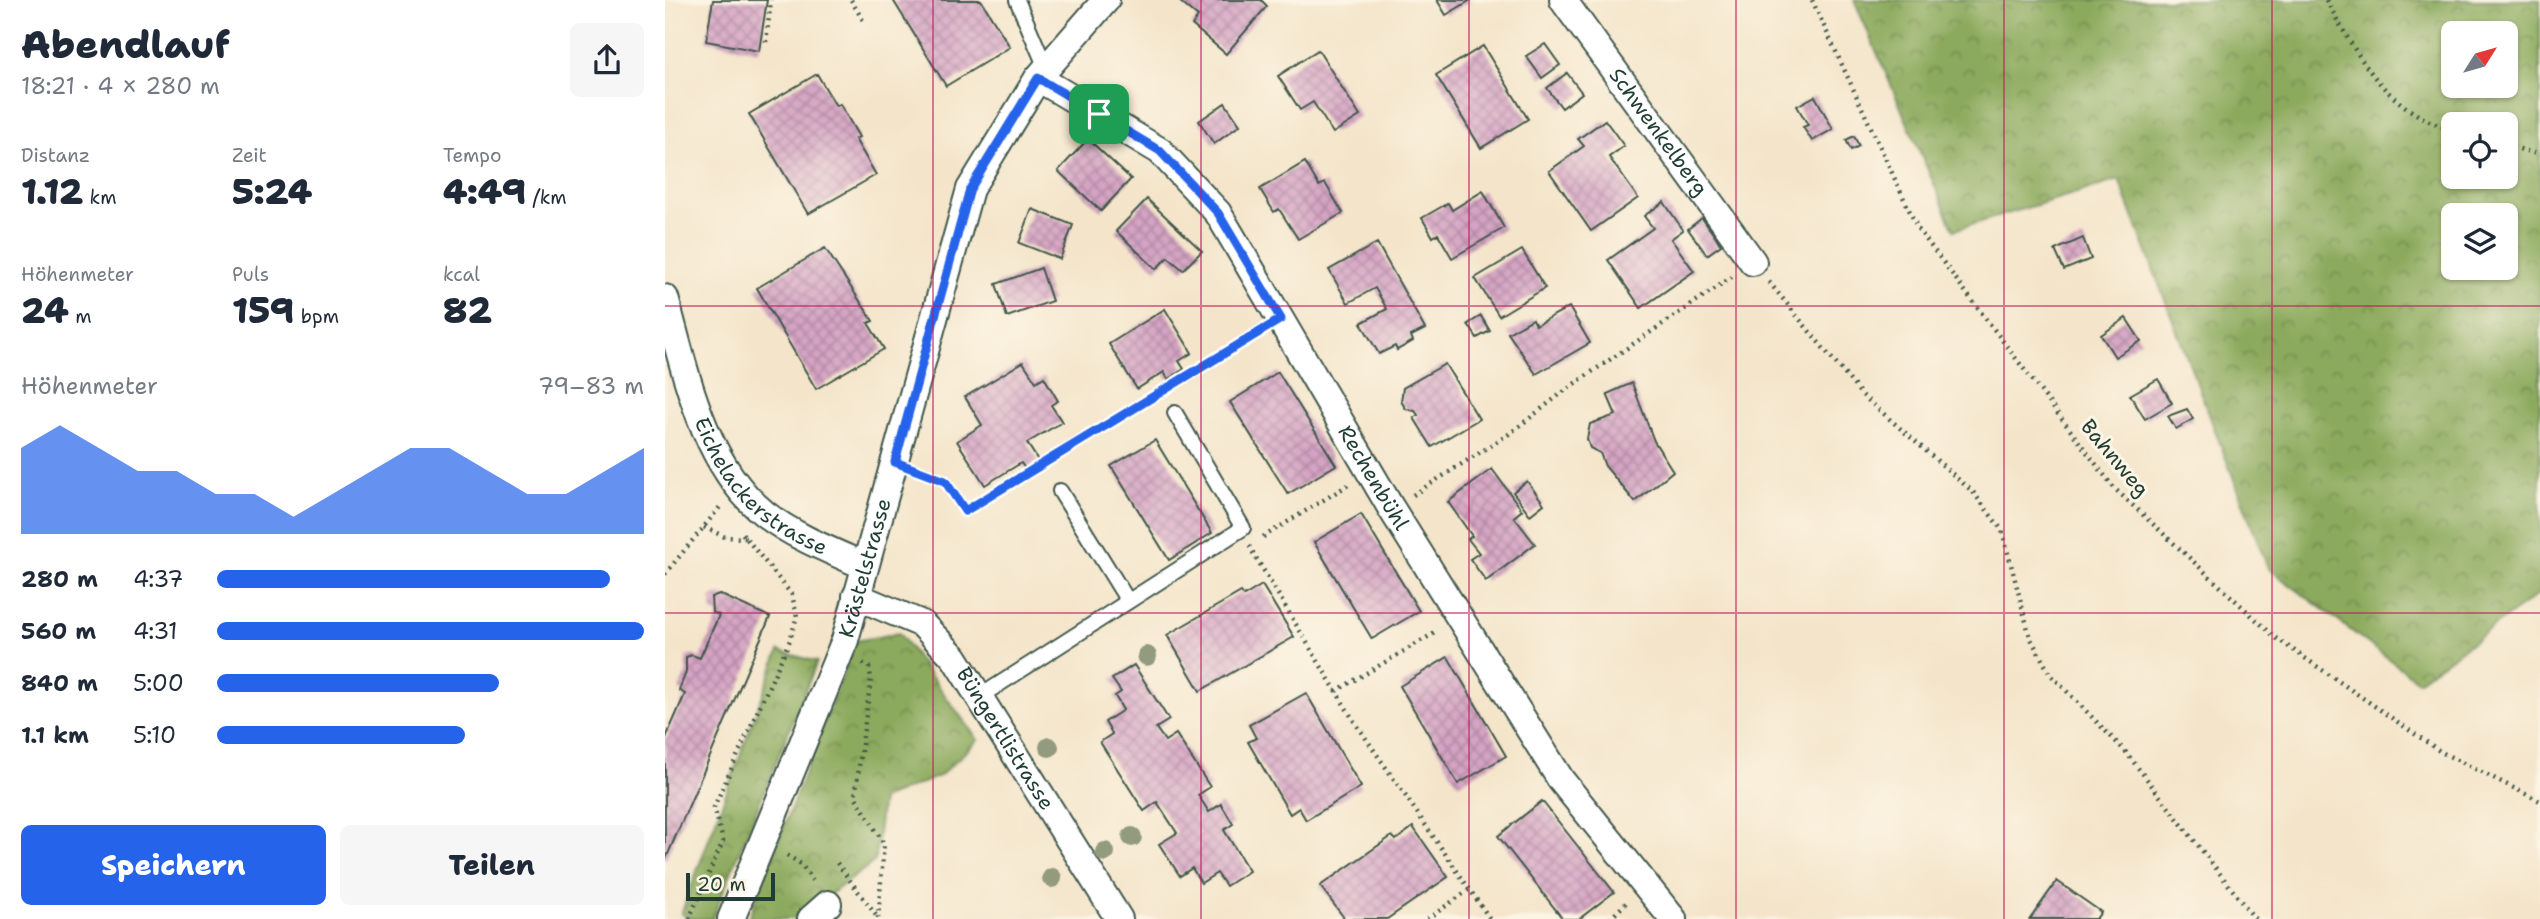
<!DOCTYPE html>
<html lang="de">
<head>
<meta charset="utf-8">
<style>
	:root { --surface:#fff; --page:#f6f6f7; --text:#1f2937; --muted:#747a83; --accent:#2563eb }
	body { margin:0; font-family:"Shantell Sans",sans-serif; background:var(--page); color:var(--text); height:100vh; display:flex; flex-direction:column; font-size:26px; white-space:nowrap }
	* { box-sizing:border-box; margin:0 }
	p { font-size:23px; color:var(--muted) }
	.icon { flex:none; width:38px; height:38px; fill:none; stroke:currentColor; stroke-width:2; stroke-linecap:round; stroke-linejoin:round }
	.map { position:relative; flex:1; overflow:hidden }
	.side { display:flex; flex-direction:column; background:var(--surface); width:665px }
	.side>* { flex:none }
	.needle { width:46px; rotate:53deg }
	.controls { position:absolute; left:1776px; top:21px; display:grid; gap:14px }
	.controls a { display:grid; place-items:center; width:77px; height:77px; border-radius:10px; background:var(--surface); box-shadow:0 2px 5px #0004; font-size:35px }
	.scale { position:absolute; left:21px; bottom:18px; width:89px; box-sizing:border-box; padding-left:7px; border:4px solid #1f3d34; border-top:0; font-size:19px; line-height:24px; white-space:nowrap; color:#1f3d34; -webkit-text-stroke:5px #fcf5e5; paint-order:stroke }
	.pin { position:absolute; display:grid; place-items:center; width:60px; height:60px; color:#fff; margin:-30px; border-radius:14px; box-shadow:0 4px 10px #0006 }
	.round { display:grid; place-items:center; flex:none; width:74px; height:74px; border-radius:10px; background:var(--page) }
	.headline { display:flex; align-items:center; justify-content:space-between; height:119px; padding:0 21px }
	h1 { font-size:38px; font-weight:800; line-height:52px }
	.metrics { display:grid; grid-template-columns:repeat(3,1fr); gap:10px; height:119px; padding:7px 21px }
	.metrics div { display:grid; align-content:center }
	.metrics b { font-size:35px; font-weight:800 }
	.metrics small { font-size:19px; font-weight:400 }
	.metrics p { font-size:19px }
	.chart { height:196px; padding:14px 21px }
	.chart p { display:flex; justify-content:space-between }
	.chart svg { width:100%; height:126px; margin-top:7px; fill:var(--accent); opacity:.7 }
	.cta { display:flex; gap:14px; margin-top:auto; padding:14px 21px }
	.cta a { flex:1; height:80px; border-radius:10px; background:var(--accent); color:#fff; font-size:28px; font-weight:800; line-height:80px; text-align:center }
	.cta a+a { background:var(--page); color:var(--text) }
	ul { padding:0 21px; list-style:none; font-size:23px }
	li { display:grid; grid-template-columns:112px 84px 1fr; align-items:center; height:52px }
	li i { height:18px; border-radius:9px; background:var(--accent) }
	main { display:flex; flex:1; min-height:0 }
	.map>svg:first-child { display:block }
	.forest { fill:url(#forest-crowns); stroke:#567448; stroke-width:2; fill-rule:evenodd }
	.building { fill:url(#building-cross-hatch) }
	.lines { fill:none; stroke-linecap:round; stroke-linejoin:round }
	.lane-casing { stroke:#3f564a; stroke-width:18 }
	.street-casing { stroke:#3f564a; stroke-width:30 }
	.path { stroke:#3f564a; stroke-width:4.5; stroke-dasharray:2 5; stroke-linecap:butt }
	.lane { stroke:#fff; stroke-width:14 }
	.street { stroke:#fff; stroke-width:26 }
	.tree { fill:#939b7f }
	.route-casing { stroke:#fff; stroke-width:14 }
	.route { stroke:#2563eb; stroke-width:9 }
	.grid { fill:none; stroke:#c2185b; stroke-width:2; stroke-opacity:0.55 }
	.labels { text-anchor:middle; stroke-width:6; stroke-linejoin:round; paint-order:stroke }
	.street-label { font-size:21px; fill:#1f3d34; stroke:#fcf5e5 }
</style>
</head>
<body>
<main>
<section class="side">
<div class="headline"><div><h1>Abendlauf</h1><p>18:21 · 4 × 280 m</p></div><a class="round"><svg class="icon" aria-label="share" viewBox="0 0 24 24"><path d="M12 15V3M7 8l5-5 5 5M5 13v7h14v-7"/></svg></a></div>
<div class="metrics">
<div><p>Distanz</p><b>1.12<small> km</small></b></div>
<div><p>Zeit</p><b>5:24</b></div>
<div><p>Tempo</p><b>4:49<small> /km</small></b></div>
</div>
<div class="metrics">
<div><p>Höhenmeter</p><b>24<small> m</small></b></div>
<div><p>Puls</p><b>159<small> bpm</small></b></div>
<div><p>kcal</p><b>82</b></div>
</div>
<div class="chart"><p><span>Höhenmeter</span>79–83 m</p>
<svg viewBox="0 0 160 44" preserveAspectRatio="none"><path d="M0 44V14L10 6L20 14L30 22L40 22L50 30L60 30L70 38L80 30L90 22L100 14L110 14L120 22L130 30L140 30L150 22L160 14V44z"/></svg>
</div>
<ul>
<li><b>280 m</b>4:37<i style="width:92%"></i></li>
<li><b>560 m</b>4:31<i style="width:100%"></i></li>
<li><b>840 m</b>5:00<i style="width:66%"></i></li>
<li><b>1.1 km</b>5:10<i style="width:58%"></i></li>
</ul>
<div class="cta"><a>Speichern</a><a>Teilen</a></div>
</section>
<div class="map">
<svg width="1875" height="919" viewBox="0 0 1875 919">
	<defs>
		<pattern id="forest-crowns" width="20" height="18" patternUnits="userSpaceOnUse" patternTransform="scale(1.75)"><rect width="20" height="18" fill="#8caa5d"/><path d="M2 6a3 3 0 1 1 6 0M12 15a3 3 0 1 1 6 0" fill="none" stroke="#728c4e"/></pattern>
		<pattern id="building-cross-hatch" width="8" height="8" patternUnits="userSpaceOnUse" patternTransform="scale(1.75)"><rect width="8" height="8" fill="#d6a4c4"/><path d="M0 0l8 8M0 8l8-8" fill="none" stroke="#ad87a0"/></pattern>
	</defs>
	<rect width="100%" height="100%" fill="#fcf5e5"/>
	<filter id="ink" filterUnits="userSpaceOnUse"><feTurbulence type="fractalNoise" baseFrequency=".0143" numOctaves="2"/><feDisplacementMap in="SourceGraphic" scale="14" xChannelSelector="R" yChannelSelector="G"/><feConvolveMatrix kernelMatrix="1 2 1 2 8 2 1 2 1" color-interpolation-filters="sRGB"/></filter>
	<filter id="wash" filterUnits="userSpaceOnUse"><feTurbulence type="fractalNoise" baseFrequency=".00686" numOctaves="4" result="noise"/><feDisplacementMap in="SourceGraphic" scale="28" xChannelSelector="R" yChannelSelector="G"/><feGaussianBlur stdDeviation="1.57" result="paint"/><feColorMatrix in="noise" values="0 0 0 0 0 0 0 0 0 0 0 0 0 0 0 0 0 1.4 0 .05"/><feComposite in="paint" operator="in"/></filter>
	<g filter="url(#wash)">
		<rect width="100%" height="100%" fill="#f4e5ca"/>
		<g class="forest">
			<path d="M1189 0H1875V593L1753 681 1603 568 1454 180 1289 230ZM1788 33H1841V86H1788ZM1788 124H1841V177H1788ZM1788 215H1841V268H1788Z"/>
			<path d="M234 633 313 740 275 776 217 799 210 861 167 893 141 919H83L191 641Z"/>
			<path d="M114 651 152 662 47 919H30L16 914Z"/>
		</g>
		<g id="blocks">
			<g class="building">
				<path d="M48 0H102L94 51 41 41Z"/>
				<path d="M228 0H316L345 47 281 86Z"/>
				<path d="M513 0H596L602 6 561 54 527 25 533 17Z"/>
				<path d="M772 0H806L781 15Z"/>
				<path d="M880 44 895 65 877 78 861 56Z"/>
				<path d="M818 46 863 119 816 148 771 75Z"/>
				<path d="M653 50 695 116 668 133 648 102 635 110 613 76Z"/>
				<path d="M902 73 917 93 897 108 882 88Z"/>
				<path d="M152 74 171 106 175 104 194 137 190 139 211 175 143 214 84 114Z"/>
				<path d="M1150 96 1168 129 1147 141 1138 127 1143 125 1132 106Z"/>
				<path d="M560 103 575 125 549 144 534 121Z"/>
				<path d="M940 120 959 146 944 157 973 198 926 231 884 171 919 146 913 139Z"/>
				<path d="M1189 136 1194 146 1186 150 1181 140Z"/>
				<path d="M423 139 466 179 436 211 393 171Z"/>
				<path d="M640 162 654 186 660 183 678 213 633 239 614 209 609 212 595 189Z"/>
				<path d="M818 191 839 228 787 258 773 234 768 237 757 218 783 203 787 210Z"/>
				<path d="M482 199 537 251 518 270 503 257 491 269 451 231Z"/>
				<path d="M999 202 1018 230 1006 239 1029 271 976 308 943 260 988 228 979 216Z"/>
				<path d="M367 209 408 225 395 259 354 243Z"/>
				<path d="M1037 218 1056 245 1042 255 1023 229Z"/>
				<path d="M1418 238 1426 259 1399 270 1390 250Z"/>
				<path d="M712 243 760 329 746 336 748 341 732 350 730 346 714 354 696 323 722 309 710 288 683 303 664 270Z"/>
				<path d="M160 248 208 321 203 323 219 349 151 389 92 288Z"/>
				<path d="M857 250 880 288 834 316 810 278Z"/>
				<path d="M376 268 387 301 342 317 331 284Z"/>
				<path d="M904 307 925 343 871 374 843 333 868 319 871 325Z"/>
				<path d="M500 309 527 353 514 361 519 369 503 379 499 372 472 389 444 344Z"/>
				<path d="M816 316 825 331 812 338 803 324Z"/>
				<path d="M1461 318 1476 341 1450 357 1436 335Z"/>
				<path d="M358 362 371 382 379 377 393 401 386 405 397 422 362 443 374 462 361 470 356 463 320 485 292 441 317 425 300 397Z"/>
				<path d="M780 364 814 419 767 447 749 418 753 415 750 411 741 409 736 401 738 388Z"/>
				<path d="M613 372 671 465 623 494 565 402Z"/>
				<path d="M1493 379 1507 403 1480 419 1465 395Z"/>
				<path d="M967 383 989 441 1008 471 970 502 940 466 935 453 925 448 922 439 925 424 951 415 942 394Z"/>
				<path d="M1522 409 1528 419 1511 429 1503 416Z"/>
				<path d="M490 440 547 533 504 560 446 466Z"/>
				<path d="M827 469 857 510 849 517 870 544 821 581 805 559 814 553 803 539 807 536 783 502Z"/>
				<path d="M862 481 879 504 865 515 848 492Z"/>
				<path d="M696 514 754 611 707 639 649 542Z"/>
				<path d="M597 585 629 637 535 691 502 635 576 592 579 596Z"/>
				<path d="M54 594 105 617 0 861V740L20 694 14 690 21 672V657L27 655 35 658 54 615 47 612 46 597Z"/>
				<path d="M783 657 841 756 793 784 735 686Z"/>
				<path d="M469 665 504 720 491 728 500 741 511 734 545 787 533 795 544 812 556 804 568 824 559 830 584 871 561 886 552 873 536 883 527 868 515 876 494 844 512 833 492 802 479 811 435 742 447 734 440 722 458 710 450 696 456 692 447 679Z"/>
				<path d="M641 693 696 787 641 820 634 808 625 814 583 742 591 738 584 725Z"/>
				<path d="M877 801 949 892 914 919H898L833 836Z"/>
				<path d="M748 827 783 877 722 919H680L655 886 727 836 731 840Z"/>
				<path d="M1392 881 1436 912 1431 919H1365Z"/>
			</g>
		</g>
	</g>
	<g filter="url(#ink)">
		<use href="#blocks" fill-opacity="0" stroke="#3f564a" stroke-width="2"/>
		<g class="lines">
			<g class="lane-casing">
				<g id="lane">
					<path d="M352 0 381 68"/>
					<path d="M395 491 463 601"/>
					<path d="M314 697 578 528 510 413"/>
				</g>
			</g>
			<g class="street-casing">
				<g id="street">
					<path id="s1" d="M898 0 1088 262"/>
					<path id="s2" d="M373 78 495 151 553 213 726 508 896 780 1008 919"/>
					<path id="s3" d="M0 298C20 370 38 465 100 514 128 536 166 551 200 566"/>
					<path id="s4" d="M191 596 257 624 289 657 454 919"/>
					<path id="s5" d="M66 919 180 640 305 189 373 78 441 0"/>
					<path d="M146 919 163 904"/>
				</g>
			</g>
			<g class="path">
				<path d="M186 0 199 22"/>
				<path d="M1147 0 1253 229 1449 488 1611 638 1776 752 1875 801"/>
				<path d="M1661 0C1694 58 1720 110 1788 130"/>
				<path d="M101 42 106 0"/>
				<path d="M1841 145 1875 155"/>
				<path d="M1104 282 1196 394 1308 492 1337 530 1365 637 1385 674 1460 751 1590 919"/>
				<path d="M254 471 280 480 300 511 594 333"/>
				<path d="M748 495 844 434 906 386 1067 277"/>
				<path d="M39 527 60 537 81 538"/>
				<path d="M598 537 683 485"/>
				<path d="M584 546 689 721 825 919"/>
				<path d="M0 574 55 507"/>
				<path d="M198 663 204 667 206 678 190 796 219 844 213 918"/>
				<path d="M671 691 773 631"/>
				<path d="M122 855 136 864 149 883"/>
				<path d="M172 863 213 918"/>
				<path d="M24 919 58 841 49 807 125 640 132 616 127 595 77 533"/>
				<path d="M762 919 804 890"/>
				<path d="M945 919 961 903"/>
			</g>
			<use href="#lane" class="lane"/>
			<use href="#street" class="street"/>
		</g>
		<g class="tree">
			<circle cx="482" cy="656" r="10"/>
			<circle cx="384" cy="747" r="10"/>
			<circle cx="467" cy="837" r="10"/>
			<circle cx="440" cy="852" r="10"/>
			<circle cx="387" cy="878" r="10"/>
		</g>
	</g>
	<g class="lines" filter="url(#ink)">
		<g class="route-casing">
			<path id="route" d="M373 78 495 151 553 213 616 319 300 511 280 481 230 462 305 189Z"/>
		</g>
		<use href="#route" class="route"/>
	</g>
	<path class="grid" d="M268 0V919M536 0V919M804 0V919M1071 0V919M1339 0V919M1607 0V919M0 306H1875M0 613H1875"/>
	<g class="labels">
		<g class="street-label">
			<text dy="7" stroke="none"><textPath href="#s1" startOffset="163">Schwenkelberg</textPath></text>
			<text transform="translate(1450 458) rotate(50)" y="7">Bahnweg</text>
			<text dy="7" stroke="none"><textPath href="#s2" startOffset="534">Rechenbühl</textPath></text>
			<text dy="7" stroke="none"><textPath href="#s3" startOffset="219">Eichelackerstrasse</textPath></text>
			<text dy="7" stroke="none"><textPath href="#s5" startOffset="376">Krästelstrasse</textPath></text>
			<text dy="7" stroke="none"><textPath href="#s4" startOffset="214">Büngertlistrasse</textPath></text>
		</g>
	</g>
</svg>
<div class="controls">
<a><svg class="needle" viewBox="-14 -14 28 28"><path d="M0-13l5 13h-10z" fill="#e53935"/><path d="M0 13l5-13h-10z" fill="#747a83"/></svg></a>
<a><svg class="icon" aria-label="locate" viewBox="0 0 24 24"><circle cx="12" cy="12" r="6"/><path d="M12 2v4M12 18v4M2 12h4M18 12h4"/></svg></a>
<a><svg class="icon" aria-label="layers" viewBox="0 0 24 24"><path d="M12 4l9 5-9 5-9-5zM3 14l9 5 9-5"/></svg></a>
</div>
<div class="scale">20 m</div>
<div class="pin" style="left:434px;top:114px;background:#1e9e55"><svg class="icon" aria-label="arrive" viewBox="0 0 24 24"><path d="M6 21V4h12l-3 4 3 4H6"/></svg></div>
</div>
</main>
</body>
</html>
